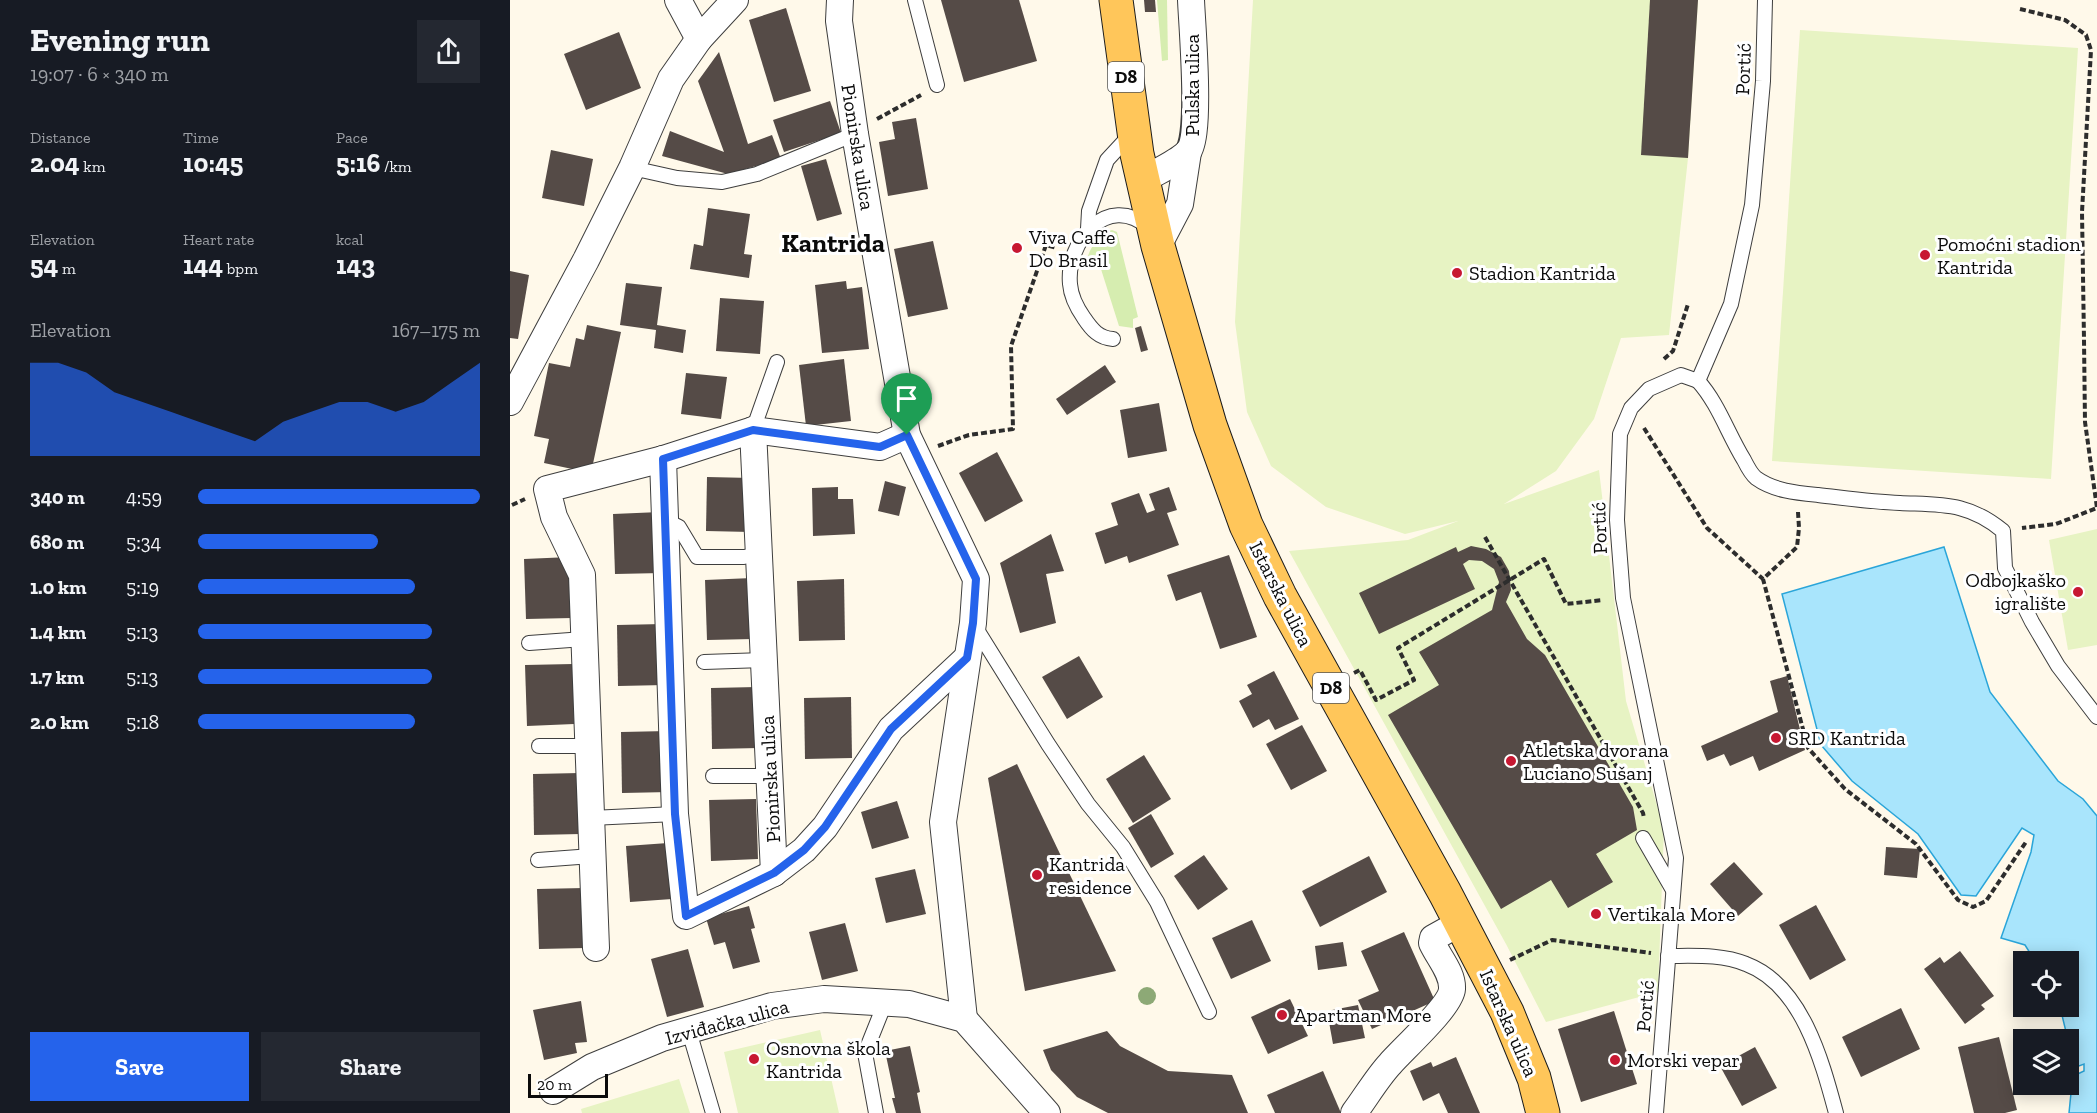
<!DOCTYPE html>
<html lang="en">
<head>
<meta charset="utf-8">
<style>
	:root { --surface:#171b24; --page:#242831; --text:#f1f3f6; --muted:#9ea1a6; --accent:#2563eb }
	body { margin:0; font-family:"Zilla Slab",serif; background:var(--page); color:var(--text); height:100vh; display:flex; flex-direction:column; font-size:22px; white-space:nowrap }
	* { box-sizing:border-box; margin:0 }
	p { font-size:20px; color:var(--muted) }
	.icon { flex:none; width:33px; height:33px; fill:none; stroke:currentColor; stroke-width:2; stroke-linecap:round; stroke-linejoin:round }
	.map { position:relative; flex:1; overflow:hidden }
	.details { display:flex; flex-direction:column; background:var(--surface); width:510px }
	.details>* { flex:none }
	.fabs { position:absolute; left:1503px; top:951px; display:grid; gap:12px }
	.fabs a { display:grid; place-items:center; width:66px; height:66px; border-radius:0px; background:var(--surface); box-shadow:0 3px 15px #0003; font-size:30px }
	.scale { position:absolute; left:18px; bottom:15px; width:80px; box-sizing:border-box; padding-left:6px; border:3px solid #0b0b0b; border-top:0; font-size:16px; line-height:21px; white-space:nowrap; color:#0b0b0b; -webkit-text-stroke:4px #fff; paint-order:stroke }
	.pin { position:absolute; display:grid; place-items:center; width:51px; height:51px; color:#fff; margin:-62px -26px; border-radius:50% 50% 50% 0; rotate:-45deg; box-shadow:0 0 6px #0007 }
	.pin .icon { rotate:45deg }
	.round { display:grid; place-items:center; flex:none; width:63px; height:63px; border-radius:0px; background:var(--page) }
	.head { display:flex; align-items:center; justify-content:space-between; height:102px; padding:0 30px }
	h1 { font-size:33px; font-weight:700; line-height:45px }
	.metrics { display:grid; grid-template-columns:repeat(3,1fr); gap:9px; height:102px; padding:6px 30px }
	.metrics div { display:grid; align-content:center }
	.metrics b { font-size:26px; font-weight:700 }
	.metrics small { font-size:16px; font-weight:400 }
	.metrics p { font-size:16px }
	.chart { height:168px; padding:12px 30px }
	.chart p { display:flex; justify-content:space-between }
	.chart svg { width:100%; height:108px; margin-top:6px; fill:var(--accent); opacity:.7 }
	.button { display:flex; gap:12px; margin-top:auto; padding:12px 30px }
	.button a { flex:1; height:69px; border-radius:0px; background:var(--accent); color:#fff; font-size:24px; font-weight:700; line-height:69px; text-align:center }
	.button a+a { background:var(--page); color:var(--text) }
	ul { padding:0 30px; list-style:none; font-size:20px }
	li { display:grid; grid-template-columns:96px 72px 1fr; align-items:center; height:45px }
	li i { height:15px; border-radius:8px; background:var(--accent) }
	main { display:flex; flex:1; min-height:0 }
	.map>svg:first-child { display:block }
	.green { fill:#d6edb0 }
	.pitch { fill:#e7f3c3 }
	.water { fill:#a9e5fc; stroke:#2aa5d9; stroke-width:1.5 }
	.building { fill:#554b47 }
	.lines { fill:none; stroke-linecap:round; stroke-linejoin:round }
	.service-casing { stroke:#3e3e3e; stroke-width:16 }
	.minor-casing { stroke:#3e3e3e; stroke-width:28 }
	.primary-casing { stroke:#1c1c1c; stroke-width:35 }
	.path { stroke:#2d2d2d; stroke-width:4; stroke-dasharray:6 3; stroke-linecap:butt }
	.service { stroke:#fff; stroke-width:14 }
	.minor { stroke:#fff; stroke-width:26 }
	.primary { stroke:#ffc65a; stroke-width:33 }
	.tree { fill:#8da976 }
	.route-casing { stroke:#fff; stroke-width:12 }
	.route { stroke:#2563eb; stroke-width:8 }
	.poi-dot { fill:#c71832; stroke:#fff; stroke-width:2 }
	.labels { text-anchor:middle; stroke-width:6; stroke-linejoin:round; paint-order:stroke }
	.shield { fill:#fff; stroke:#545454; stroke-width:1.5 }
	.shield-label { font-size:18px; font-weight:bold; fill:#0b0b0b }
	.street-label { font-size:20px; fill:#0b0b0b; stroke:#fff }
	.poi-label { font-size:20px; fill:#0b0b0b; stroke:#fff; text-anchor:start }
	.district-label { font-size:26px; font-weight:bold; fill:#0b0b0b; stroke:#fff }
</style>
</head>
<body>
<main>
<section class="details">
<div class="head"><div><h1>Evening run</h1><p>19:07 · 6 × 340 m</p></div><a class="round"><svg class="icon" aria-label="share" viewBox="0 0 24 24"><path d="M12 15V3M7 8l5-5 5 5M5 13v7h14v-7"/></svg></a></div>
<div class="metrics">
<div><p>Distance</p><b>2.04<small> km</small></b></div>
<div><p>Time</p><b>10:45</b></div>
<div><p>Pace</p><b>5:16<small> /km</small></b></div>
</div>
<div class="metrics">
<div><p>Elevation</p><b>54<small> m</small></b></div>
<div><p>Heart rate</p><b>144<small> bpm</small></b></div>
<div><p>kcal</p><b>143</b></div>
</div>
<div class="chart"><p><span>Elevation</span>167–175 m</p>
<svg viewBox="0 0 160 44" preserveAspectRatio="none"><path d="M0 44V6L10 6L20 10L30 18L40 22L50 26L60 30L70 34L80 38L90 30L100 26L110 22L120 22L130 26L140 22L150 14L160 6V44z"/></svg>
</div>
<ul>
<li><b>340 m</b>4:59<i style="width:100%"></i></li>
<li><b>680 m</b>5:34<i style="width:64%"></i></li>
<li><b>1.0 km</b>5:19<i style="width:77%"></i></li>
<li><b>1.4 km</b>5:13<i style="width:83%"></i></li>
<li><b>1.7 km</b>5:13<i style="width:83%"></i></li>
<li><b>2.0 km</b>5:18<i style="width:77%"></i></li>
</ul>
<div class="button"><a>Save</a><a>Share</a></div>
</section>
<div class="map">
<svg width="1587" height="1113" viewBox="0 0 1587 1113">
	<rect width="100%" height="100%" fill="#fff9ea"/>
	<g class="green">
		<path d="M647 0H657L658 60 652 61Z"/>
		<path d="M602 230 607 232 628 317 623 319V328L609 326 590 266 576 265C577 251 589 233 602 230Z"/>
	</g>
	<g class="pitch">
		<path d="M743 0H1188L1178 158 1159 335 1111 338 1084 419 1046 471 994 504 1089 470 1116 701 1154 829 1148 992 1036 1022 996 944 779 551 898 540 948 521 895 534 816 507 761 466 737 412 725 322Z"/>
		<path d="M1290 30 1568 48 1541 479 1262 461Z"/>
		<path d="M1587 529V645L1558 650 1539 540Z"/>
		<path d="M310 1030 329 1113H228L214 1052Z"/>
		<path d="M169 1079 180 1113H72L71 1109Z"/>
	</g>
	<path class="water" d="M1434 547 1480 692 1548 781 1573 799 1587 816V1113H1559L1561 1093 1549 1086V1085L1558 1084 1559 1078 1574 1071V1064L1569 1066 1562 1061 1558 1040 1550 1007 1558 1006V962L1525 961 1515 945 1491 938 1521 852 1524 835 1512 828 1466 896 1451 895 1408 834 1342 781 1311 745 1272 594Z"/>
	<g class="building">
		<path d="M431 0H509L527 61 454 82Z"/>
		<path d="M634 0H645L646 12H635Z"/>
		<path d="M1140 0H1188L1178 158 1131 155Z"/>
		<path d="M276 8 301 91 264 102 239 20Z"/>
		<path d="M109 32 131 88 76 110 54 54Z"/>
		<path d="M209 52 238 144 262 135 271 159 218 174 152 156 160 131 214 152 188 81Z"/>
		<path d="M320 101 331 133 274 152 263 120Z"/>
		<path d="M406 118 418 189 378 196 369 142 385 139 382 122Z"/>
		<path d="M41 150 83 159 74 206 32 198Z"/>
		<path d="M316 159 332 214 307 221 291 166Z"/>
		<path d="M198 208 240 214 234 254 242 255 239 278 180 269 184 244 193 246Z"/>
		<path d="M423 241 438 309 398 317 384 249Z"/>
		<path d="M0 271 19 275 8 339 0 338Z"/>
		<path d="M336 281 337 289 352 287 359 349 312 353 305 285Z"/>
		<path d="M116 283 152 287 147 325 176 330 173 353 144 348 146 330 110 325Z"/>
		<path d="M210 298 254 301 250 354 206 351Z"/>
		<path d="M77 325 111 332 81 473 34 463 39 439 24 436 39 363 60 367 66 338 74 340Z"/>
		<path d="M631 326 638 350 631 352 625 328Z"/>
		<path d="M334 359 341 421 296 426 289 365Z"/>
		<path d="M595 365 606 382 557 415 546 399Z"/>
		<path d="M176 373 217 377 211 419 171 414Z"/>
		<path d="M649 403 657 451 618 458 610 410Z"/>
		<path d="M487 452 513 501 475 522 449 473Z"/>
		<path d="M197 477 242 478 241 532 196 531Z"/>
		<path d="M375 481 396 487 389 516 368 511Z"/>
		<path d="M328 487V499H343L345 534 303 536 302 488Z"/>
		<path d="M659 487 667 510 657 513 669 545 619 563 617 556 595 564 585 533 608 525 601 503 629 493 637 513 645 510 639 494Z"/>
		<path d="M150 512 152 573 105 574 103 514Z"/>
		<path d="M541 534 554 571 536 574 546 623 510 633 490 563Z"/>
		<path d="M961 546 976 549 991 557 999 571 1001 590 996 602 1017 639 1035 655 1123 807 1127 830 1086 854 1103 882 1058 908 1041 880 991 909 878 715 929 685 909 652 982 610 989 582 984 569 972 561 959 560 953 564 965 589 869 634 849 593 946 547 948 552Z"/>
		<path d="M719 555 747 637 710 649 691 592 666 601 657 575Z"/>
		<path d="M60 557 62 618 16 619 14 559Z"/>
		<path d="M242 578 243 639 197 640 195 580Z"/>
		<path d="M334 579 335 640 289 641 287 581Z"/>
		<path d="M153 624 155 685 108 686 107 625Z"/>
		<path d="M569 656 593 697 557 719 532 677Z"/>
		<path d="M63 664 64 724 17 726 15 665Z"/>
		<path d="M764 671 789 719 765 730 759 719 743 728 729 701 742 694 737 685Z"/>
		<path d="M1277 676 1295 750 1249 771 1243 756 1220 766 1214 754 1197 761 1191 746 1268 712 1260 681Z"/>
		<path d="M247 687 249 748 202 749 201 688Z"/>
		<path d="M341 697 342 758 295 759 294 698Z"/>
		<path d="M792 725 817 771 781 790 756 744Z"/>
		<path d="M158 731 160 792 112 793 111 732Z"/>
		<path d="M634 755 661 799 623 823 596 779Z"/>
		<path d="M507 764 606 971 515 991 478 778Z"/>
		<path d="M70 773 71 834 24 835 23 774Z"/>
		<path d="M246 799 248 859 201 861 199 800Z"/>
		<path d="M387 801 399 838 362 849 351 812Z"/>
		<path d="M641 814 664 854 641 868 618 828Z"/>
		<path d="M158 843 162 899 120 902 116 846Z"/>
		<path d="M1376 847 1410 849 1407 878 1374 875Z"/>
		<path d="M694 855 718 889 688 910 664 876Z"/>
		<path d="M859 856 877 892 810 927 792 891Z"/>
		<path d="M1224 862 1253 894 1228 916 1200 884Z"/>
		<path d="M405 869 416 914 376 923 365 878Z"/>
		<path d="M74 888 76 948 29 949 27 889Z"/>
		<path d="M1306 905 1336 960 1300 980 1269 925Z"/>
		<path d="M239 906 245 928 241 929 250 962 223 969 215 942 204 945 196 918Z"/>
		<path d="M742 920 761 961 721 979 702 938Z"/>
		<path d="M335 923 348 971 312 980 299 932Z"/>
		<path d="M894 932 925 1001 862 1029 848 1000 869 991 851 951Z"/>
		<path d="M833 942 837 966 808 970 805 946Z"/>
		<path d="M178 949 194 1007 157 1017 141 959Z"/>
		<path d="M1450 951 1484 996 1471 1005 1475 1009 1455 1024 1414 969 1430 957 1434 963Z"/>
		<path d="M780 999 798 1036 758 1054 741 1017Z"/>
		<path d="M71 1001 77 1042 65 1043 67 1053 34 1060 23 1010Z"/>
		<path d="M848 1005 855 1038 823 1044 817 1011Z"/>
		<path d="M1391 1008 1410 1049 1351 1077 1332 1037Z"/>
		<path d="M1104 1011 1127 1084 1071 1102 1048 1029Z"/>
		<path d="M597 1031 610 1046 658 1071 722 1075 738 1113H598L567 1097 541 1070 533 1050Z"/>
		<path d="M1489 1037 1507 1110 1495 1113H1464L1448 1047Z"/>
		<path d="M400 1046 410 1092 407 1093 411 1113H386L382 1098H385L375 1051Z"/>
		<path d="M1245 1047 1267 1088 1232 1106 1210 1066Z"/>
		<path d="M946 1057 970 1113H938L929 1093 913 1101 900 1071 921 1062 923 1067Z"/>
		<path d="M813 1071 831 1113H765L757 1095Z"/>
	</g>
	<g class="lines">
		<g class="service-casing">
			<g id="service">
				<path d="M405 0 427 85"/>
				<path d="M122 168 167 178 212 182 247 174 345 134"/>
				<path d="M578 229 579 211 597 160 622 133"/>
				<path d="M603 339C589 338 582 330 574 318 567 308 561 297 560 284 556 242 597 192 638 227"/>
				<path d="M1188 381C1208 403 1218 434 1234 460 1237 466 1241 474 1246 478 1264 491 1287 493 1308 495 1335 498 1363 502 1390 503 1432 505 1458 502 1493 531L1495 568 1522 622 1548 666 1587 717"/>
				<path d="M243 430 267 362"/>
				<path d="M155 520 169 527 187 557H234L249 554"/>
				<path d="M464 625 538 744 578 804 613 847 647 902 699 1012"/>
				<path d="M19 643 74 639"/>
				<path d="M194 662 254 660"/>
				<path d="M29 746H78"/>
				<path d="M203 776H260"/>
				<path d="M81 818 165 814"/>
				<path d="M1133 838 1163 890"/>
				<path d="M28 860 82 856"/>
				<path d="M1158 956C1184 956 1212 954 1236 964 1292 985 1312 1061 1326 1113"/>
				<path d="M179 1031 203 1113"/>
				<path d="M366 1113 355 1053 375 1003"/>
				<path d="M1146 1113 1166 858 1113 598 1107 520 1110 434 1121 408 1139 389 1171 375 1188 381 1221 304 1242 205 1253 81 1255 0"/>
			</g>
		</g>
		<g class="minor-casing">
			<g id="minor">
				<path d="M168 0 189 39"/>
				<path d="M330 0 329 21 345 134 397 435 466 579 463 623 433 822 454 1019"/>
				<path d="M633 180C646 172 667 163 677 153 692 139 682 25 681 0"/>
				<path d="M648 246 670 204 678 152"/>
				<path d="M0 402 76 260 122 168 161 79 189 39 225 0"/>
				<path d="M243 430 264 873"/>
				<path d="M153 459 165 814 176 916 264 873 294 850 315 827 381 729 457 658"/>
				<path d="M86 948 72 575 44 517 37 489 153 459 243 430 370 447 397 435"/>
				<path d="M43 1091 82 1067 152 1038 262 1006 314 999 399 1004 454 1019 537 1113"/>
				<path d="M844 1113C856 1097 867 1078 880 1064 893 1049 941 1006 942 989 943 973 929 958 922 943L923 938 950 923"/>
			</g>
		</g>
		<g class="primary-casing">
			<path id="primary" d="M606 0 627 154 648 246 700 425 736 525 770 596 935 893 997 1012 1024 1078 1033 1113"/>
		</g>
		<g class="path">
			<path d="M1510 9 1555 20 1576 35 1581 50 1572 212 1574 340 1575 422 1587 508 1546 524 1512 528"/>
			<path d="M367 119 411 95"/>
			<path d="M1154 359 1163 351 1178 304"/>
			<path d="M1134 428 1197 528 1253 579"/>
			<path d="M428 446 459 435 503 429 501 346 536 245 547 248"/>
			<path d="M2 505 15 499"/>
			<path d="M1288 512 1289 528 1287 547 1253 579 1298 748 1335 789 1406 844 1448 900 1463 907 1476 901 1516 842"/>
			<path d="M975 537 1133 813 1134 818"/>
			<path d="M844 673 850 670 866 700 904 680 888 648 1034 559 1056 604 1093 600"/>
			<path d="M1102 757 1118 749 1124 759"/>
			<path d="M1000 960 1042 940 1141 953"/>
		</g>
		<use href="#service" class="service"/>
		<use href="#minor" class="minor"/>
		<use href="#primary" class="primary"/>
	</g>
	<circle class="tree" cx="637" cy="996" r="9"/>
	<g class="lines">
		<g class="route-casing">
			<path id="route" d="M243 430 370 447 397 435 466 579 463 623 457 658 381 729 315 827 294 850 264 873 176 916 165 814 153 459Z"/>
		</g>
		<use href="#route" class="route"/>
	</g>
	<g class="poi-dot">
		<circle cx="507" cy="248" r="6"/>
		<circle cx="1415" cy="255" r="6"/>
		<circle cx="947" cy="273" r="6"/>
		<circle cx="1568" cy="592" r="6"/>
		<circle cx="1266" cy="738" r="6"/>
		<circle cx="1001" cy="761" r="6"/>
		<circle cx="527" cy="875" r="6"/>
		<circle cx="1086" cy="914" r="6"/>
		<circle cx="772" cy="1015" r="6"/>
		<circle cx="244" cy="1059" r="6"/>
		<circle cx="1105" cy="1060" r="6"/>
	</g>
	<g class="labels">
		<g class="shield">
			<rect x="598" y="62" width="36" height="30" rx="4.5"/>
			<rect x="803" y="673" width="36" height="30" rx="4.5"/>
		</g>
		<g class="shield-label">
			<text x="616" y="83">D8</text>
			<text x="821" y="694">D8</text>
		</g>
		<g class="street-label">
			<text transform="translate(1233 69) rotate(-88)" y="7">Portić</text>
			<text transform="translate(682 85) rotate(-90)" y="7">Pulska ulica</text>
			<text transform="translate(348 147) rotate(81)" y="7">Pionirska ulica</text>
			<text transform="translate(1089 528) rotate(-92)" y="7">Portić</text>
			<text transform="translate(771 594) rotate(63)" y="7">Istarska ulica</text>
			<text transform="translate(260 779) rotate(-93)" y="7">Pionirska ulica</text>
			<text transform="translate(1135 1006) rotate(-85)" y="7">Portić</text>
			<text transform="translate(217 1022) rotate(-15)" y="7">Izviđačka ulica</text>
			<text transform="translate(999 1023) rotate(66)" y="7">Istarska ulica</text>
		</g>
		<g class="poi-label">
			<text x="519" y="244">Viva Caffe<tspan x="519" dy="23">Do Brasil</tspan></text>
			<text x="1427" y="251">Pomoćni stadion<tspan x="1427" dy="23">Kantrida</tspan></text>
			<text x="959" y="280">Stadion Kantrida</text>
			<text x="1556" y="587" text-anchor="end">Odbojkaško<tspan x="1556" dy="23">igralište</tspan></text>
			<text x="1278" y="745">SRD Kantrida</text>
			<text x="1013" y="757">Atletska dvorana<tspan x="1013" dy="23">Luciano Sušanj</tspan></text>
			<text x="539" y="871">Kantrida<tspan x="539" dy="23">residence</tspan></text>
			<text x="1098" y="921">Vertikala More</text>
			<text x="784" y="1022">Apartman More</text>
			<text x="256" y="1055">Osnovna škola<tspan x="256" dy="23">Kantrida</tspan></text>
			<text x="1117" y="1067">Morski vepar</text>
		</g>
		<g class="district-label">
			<text x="323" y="252">Kantrida</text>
		</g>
	</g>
</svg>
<div class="fabs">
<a><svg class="icon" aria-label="locate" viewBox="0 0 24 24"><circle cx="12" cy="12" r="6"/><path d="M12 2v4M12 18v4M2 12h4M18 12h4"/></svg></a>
<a><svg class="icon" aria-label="layers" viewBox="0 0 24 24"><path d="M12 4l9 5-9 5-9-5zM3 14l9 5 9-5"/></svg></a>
</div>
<div class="scale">20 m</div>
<div class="pin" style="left:397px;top:435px;background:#1e9e55"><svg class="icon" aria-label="arrive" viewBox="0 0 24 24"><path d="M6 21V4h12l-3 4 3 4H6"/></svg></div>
</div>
</main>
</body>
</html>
